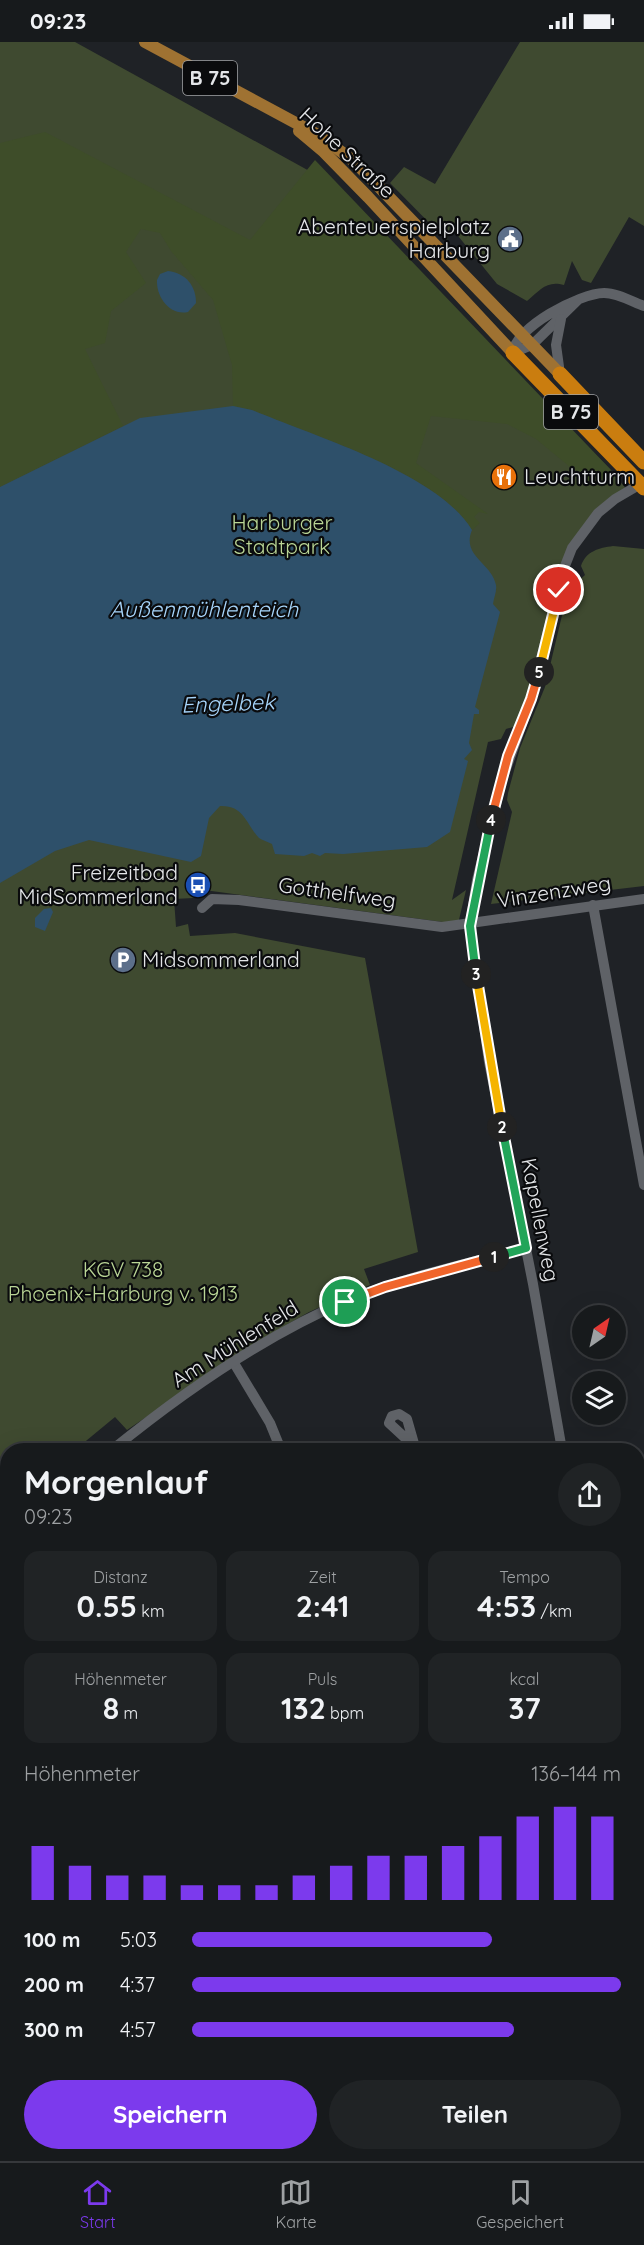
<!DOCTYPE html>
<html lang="de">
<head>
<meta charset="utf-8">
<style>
	:root { --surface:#171a1c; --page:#202325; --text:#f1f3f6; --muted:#9ea1a3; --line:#36383b; --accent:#7c3aed }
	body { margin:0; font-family:Quicksand,sans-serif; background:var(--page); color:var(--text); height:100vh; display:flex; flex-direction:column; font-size:22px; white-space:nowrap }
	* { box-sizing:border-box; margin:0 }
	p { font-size:20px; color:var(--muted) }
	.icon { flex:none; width:33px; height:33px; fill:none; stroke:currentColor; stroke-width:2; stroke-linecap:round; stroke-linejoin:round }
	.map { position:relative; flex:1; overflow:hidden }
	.side { position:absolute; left:0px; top:1401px; width:645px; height:718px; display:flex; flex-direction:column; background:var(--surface); border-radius:24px 24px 0 0; box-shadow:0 6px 24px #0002,0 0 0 2px var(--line) }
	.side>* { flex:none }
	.needle { width:39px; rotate:34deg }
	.tools { position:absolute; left:572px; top:1263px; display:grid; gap:12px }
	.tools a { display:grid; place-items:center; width:54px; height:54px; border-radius:50%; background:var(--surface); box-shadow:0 6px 24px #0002,0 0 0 2px var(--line); font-size:30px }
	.pin { position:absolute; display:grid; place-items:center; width:51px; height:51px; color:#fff; margin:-26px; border:3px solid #fff; border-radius:50%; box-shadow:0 2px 6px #0007 }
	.km { position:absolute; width:30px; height:30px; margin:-15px; border-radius:50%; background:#222; color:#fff; font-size:16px; line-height:30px; text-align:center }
	.round { display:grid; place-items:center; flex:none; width:63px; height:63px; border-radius:32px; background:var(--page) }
	.summary { display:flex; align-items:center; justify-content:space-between; height:102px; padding:0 24px }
	h1 { font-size:33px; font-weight:800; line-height:45px }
	.figures { display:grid; grid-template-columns:repeat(3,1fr); gap:9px; height:102px; padding:6px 24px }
	.figures div { display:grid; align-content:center; border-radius:15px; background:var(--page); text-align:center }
	.figures b { font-size:30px; font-weight:800 }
	.figures small { font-size:16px; font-weight:400 }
	.figures p { font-size:16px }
	.chart { height:168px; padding:12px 24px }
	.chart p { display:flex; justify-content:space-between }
	.chart svg { width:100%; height:108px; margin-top:6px; stroke:var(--accent); stroke-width:6 }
	.action { display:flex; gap:12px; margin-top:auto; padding:12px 24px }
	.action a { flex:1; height:69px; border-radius:36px; background:var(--accent); color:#fff; font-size:24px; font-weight:800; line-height:69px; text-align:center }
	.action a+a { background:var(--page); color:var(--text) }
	ul { padding:0 24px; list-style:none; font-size:20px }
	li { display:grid; grid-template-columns:96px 72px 1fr; align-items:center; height:45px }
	li i { height:15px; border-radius:8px; background:var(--accent) }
	.status { display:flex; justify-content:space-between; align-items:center; height:42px; padding:0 30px; background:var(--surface); direction:ltr }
	.status svg { height:16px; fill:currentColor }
	.menu { display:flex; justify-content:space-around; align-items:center; height:84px; border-top:2px solid var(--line); background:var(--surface); font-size:16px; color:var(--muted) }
	.menu a { display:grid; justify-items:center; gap:3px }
	.menu .current { color:var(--accent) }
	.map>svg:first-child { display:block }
	.education { fill:#302817 }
	.green { fill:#3f4a30 }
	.forest { fill:#3e4d29 }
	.water { fill:#2e506a }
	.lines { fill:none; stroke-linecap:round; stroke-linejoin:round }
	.minor { stroke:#5f6267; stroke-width:10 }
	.major { stroke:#9f7232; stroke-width:12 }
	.highway { stroke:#ca7d0f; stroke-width:15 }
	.split-1-casing { stroke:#fff; stroke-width:12 }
	.split-2-casing { stroke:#fff; stroke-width:12 }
	.split-3-casing { stroke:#fff; stroke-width:12 }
	.split-4-casing { stroke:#fff; stroke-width:12 }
	.split-5-casing { stroke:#fff; stroke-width:12 }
	.split-6-casing { stroke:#fff; stroke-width:12 }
	.split-1 { stroke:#f0652b; stroke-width:8 }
	.split-2 { stroke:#22a559; stroke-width:8 }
	.split-3 { stroke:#f5b400; stroke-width:8 }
	.split-4 { stroke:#22a559; stroke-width:8 }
	.split-5 { stroke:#f0652b; stroke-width:8 }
	.split-6 { stroke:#f5b400; stroke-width:8 }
	.labels { text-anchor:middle; stroke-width:4.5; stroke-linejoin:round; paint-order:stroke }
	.shield { fill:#0a0b0d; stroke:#a3a4a7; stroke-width:1.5 }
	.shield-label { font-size:20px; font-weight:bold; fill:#e4e6e9 }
	.street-label { font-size:21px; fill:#e4e6e9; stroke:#0a0b0d }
	.poi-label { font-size:21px; fill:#e4e6e9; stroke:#0a0b0d; text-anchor:end }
	.park-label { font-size:21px; fill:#bad696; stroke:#0a0b0d }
	.water-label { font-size:22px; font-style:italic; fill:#a7d5fb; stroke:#0a0b0d }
</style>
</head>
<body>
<div class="status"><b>09:23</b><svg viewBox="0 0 49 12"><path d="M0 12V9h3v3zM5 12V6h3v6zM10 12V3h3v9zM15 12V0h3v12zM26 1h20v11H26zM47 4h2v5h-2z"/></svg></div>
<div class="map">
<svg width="644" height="2119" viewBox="0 0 644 2119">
	<rect width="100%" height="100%" fill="#1f2226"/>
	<path class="education" d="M644 1446V1767L638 1764V1447Z"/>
	<g class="green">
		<path d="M0 0H75L313 131 610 427 628 449 579 494 520 683 506 687 501 697 488 700 452 858 466 848 458 882 204 848 193 856 174 857 176 885 188 882 190 894 235 891 365 916 418 1210 364 1227 370 1243 309 1270 265 1295 127 1388 115 1375 75 1408H8L7 1491 0 1498Z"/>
		<path d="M520 0H644V184L629 175 591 241 582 238 572 219 564 243C547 238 540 248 527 259L497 242 450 184 447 199 390 141 404 125 435 142Z"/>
		<path d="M613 504 644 507V844L491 862 512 770 507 758 508 751 520 706 545 645 568 548 585 533 581 524C586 509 599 506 613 504Z"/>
		<path d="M245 2112H325L331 2119H237Z"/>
	</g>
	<path class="forest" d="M45 90 250 198 315 118 610 427 615 435 587 439 536 397 507 382 431 374 416 421 488 472 479 470 474 475 480 481 472 488C437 430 314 395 252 368L233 364 232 323 213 258 171 209 160 191 141 187 126 210 146 241 111 269 105 301 85 307 123 384 0 445V101Z"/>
	<g class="water">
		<path d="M168 229C186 231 196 244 196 261L188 270C169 274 156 254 157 238L160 232Z"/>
		<path d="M233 364 252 368C313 394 438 431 472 488 461 514 492 521 496 543 497 549 494 555 493 562L500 570 475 665 479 668V672H474L469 701 472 708 464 717 468 719 450 790 427 805 343 812 325 811 320 814 312 811 304 814 275 812 272 802C268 800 262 798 259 796 246 782 244 763 220 764L209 776 201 814 191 820 89 798 55 809 0 841V445L140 376Z"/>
		<path d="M51 866 53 870 45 889 35 885V876L44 867Z"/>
	</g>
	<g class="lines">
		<g class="minor">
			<path d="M578 258 532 303 513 311C514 286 580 251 604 251 617 251 631 259 644 264"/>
			<path d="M560 332 556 303 561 277"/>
			<path d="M593 863 644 1143"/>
			<path d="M202 866 212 857 239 858 442 885 644 857"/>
			<path d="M234 1321 270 1381 281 1408"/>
			<path d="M415 1405 389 1381 392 1374 399 1372 407 1377 415 1405 416 1408"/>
			<path d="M112 1408C182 1351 262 1295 346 1259 404 1235 466 1222 526 1206"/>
			<path d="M562 1408 533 1242 489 1020 470 883 477 838 502 738 531 657 563 529 572 506 598 471 615 457 644 440"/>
			<path d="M638 1426 644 1425"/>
			<path d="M0 1504 8 1498"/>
			<path d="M0 1923 8 1895"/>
			<path d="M0 1959 8 1961"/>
			<path d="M100 2119 104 2112"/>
		</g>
		<g class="major">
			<path d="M145 0 320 94 355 120 560 332"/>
			<path d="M299 89 324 110 368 155 513 311"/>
			<path d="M638 1952 644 1947"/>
			<path d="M437 2119 445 2112"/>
		</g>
		<g class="highway">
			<path d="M513 311 644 446"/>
			<path d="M560 332 644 420"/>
		</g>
	</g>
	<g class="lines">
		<g class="split-1-casing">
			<path id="split-1" d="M345 1260 385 1245 494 1215"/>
		</g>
		<g class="split-2-casing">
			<path id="split-2" d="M494 1215 526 1206 502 1085"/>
		</g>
		<g class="split-3-casing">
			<path id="split-3" d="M476 932 502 1085"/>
		</g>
		<g class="split-4-casing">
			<path id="split-4" d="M476 932 470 884 491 778"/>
		</g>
		<g class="split-5-casing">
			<path id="split-5" d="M491 778 508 714 531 657 539 630"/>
		</g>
		<g class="split-6-casing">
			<path id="split-6" d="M539 630 559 548"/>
		</g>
		<use href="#split-1" class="split-1"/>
		<use href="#split-2" class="split-2"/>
		<use href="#split-3" class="split-3"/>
		<use href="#split-4" class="split-4"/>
		<use href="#split-5" class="split-5"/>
		<use href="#split-6" class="split-6"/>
	</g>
	<defs>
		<g id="civic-disc" transform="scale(1.35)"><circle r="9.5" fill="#5c6f8a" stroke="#0a0b0d"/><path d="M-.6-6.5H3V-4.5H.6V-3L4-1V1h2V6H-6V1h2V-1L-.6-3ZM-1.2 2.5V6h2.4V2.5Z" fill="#fff"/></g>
		<g id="restaurant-disc" transform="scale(1.35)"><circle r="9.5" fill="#e8710a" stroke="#0a0b0d"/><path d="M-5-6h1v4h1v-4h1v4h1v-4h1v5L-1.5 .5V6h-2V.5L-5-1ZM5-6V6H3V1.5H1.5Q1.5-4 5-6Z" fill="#fff"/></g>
		<g id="bus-disc" transform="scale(1.35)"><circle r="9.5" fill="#1a4fb4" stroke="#0a0b0d"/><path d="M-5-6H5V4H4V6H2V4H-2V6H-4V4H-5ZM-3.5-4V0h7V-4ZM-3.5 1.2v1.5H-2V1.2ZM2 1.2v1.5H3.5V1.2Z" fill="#fff"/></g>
		<g id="parking-disc" transform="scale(1.35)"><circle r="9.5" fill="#5c6f8a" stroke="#0a0b0d"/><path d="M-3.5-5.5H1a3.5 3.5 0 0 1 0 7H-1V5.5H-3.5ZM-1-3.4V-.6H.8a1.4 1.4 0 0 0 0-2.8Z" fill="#fff"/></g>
	</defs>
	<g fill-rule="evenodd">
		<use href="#civic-disc" x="510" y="197"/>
		<use href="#restaurant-disc" x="504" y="435"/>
		<use href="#bus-disc" x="198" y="843"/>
		<use href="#parking-disc" x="123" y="918"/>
	</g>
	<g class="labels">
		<g class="shield">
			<rect x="183" y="19" width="54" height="34" rx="4.5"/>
			<rect x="544" y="353" width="54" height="34" rx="4.5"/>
		</g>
		<g class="shield-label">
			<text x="210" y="43">B 75</text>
			<text x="571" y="377">B 75</text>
		</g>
		<g class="street-label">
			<text transform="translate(347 111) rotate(43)" y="7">Hohe Straße</text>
			<text transform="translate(554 850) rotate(-9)" y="7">Vinzenzweg</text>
			<text transform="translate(337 851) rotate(8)" y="7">Gotthelfweg</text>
			<text transform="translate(540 1178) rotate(79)" y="7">Kapellenweg</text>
			<text transform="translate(235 1302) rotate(-32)" y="7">Am Mühlenfeld</text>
		</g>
		<g class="poi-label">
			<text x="490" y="192">Abenteuerspielplatz<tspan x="490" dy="24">Harburg</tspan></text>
			<text x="524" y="442" text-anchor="start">Leuchtturm</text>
			<text x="178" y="838">Freizeitbad<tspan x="178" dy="24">MidSommerland</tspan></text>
			<text x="142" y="925" text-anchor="start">Midsommerland</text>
		</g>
		<g class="park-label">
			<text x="282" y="488">Harburger<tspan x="282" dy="24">Stadtpark</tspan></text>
			<text x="123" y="1235">KGV 738<tspan x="123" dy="24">Phoenix-Harburg v. 1913</tspan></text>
		</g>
		<g class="water-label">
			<text x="204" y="575">Außenmühlenteich</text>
			<text transform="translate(228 661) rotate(-2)" y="8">Engelbek</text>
		</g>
	</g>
</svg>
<div class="tools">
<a><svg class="needle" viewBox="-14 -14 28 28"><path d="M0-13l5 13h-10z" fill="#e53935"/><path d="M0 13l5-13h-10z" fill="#9ea1a3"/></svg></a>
<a><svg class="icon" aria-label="layers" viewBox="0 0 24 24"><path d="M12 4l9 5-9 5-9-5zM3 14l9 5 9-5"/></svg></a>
</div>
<div class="pin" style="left:345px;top:1260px;background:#1e9e55"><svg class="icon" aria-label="arrive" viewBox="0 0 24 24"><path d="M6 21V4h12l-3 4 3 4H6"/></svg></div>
<div class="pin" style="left:559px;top:548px;background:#d93025"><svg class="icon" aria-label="check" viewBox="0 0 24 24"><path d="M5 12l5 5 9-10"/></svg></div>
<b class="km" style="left:494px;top:1215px">1</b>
<b class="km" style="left:502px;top:1085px">2</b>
<b class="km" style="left:476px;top:932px">3</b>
<b class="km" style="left:491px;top:778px">4</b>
<b class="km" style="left:539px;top:630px">5</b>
<section class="side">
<div class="summary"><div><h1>Morgenlauf</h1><p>09:23</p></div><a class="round"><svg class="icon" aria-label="share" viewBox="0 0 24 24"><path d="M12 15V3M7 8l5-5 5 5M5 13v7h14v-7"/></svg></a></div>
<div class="figures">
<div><p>Distanz</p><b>0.55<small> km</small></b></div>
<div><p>Zeit</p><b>2:41</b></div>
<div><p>Tempo</p><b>4:53<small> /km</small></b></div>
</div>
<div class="figures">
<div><p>Höhenmeter</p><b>8<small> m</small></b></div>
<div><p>Puls</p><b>132<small> bpm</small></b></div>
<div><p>kcal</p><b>37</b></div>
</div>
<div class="chart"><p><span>Höhenmeter</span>136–144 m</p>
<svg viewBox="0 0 160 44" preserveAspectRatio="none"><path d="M5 44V22M15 44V30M25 44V34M35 44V34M45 44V38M55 44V38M65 44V38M75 44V34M85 44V30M95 44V26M105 44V26M115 44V22M125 44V18M135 44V10M145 44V6M155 44V10"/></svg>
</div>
<ul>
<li><b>100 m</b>5:03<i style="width:70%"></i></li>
<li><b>200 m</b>4:37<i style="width:100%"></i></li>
<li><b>300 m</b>4:57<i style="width:75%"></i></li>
</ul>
<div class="action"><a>Speichern</a><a>Teilen</a></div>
</section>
</div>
<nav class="menu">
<a class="current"><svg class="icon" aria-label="home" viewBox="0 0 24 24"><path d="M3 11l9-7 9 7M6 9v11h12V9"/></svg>Start</a>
<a><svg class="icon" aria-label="map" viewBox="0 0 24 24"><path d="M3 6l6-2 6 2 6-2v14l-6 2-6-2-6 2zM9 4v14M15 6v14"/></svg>Karte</a>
<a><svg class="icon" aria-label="saved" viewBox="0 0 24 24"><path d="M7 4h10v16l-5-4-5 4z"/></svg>Gespeichert</a>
</nav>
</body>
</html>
